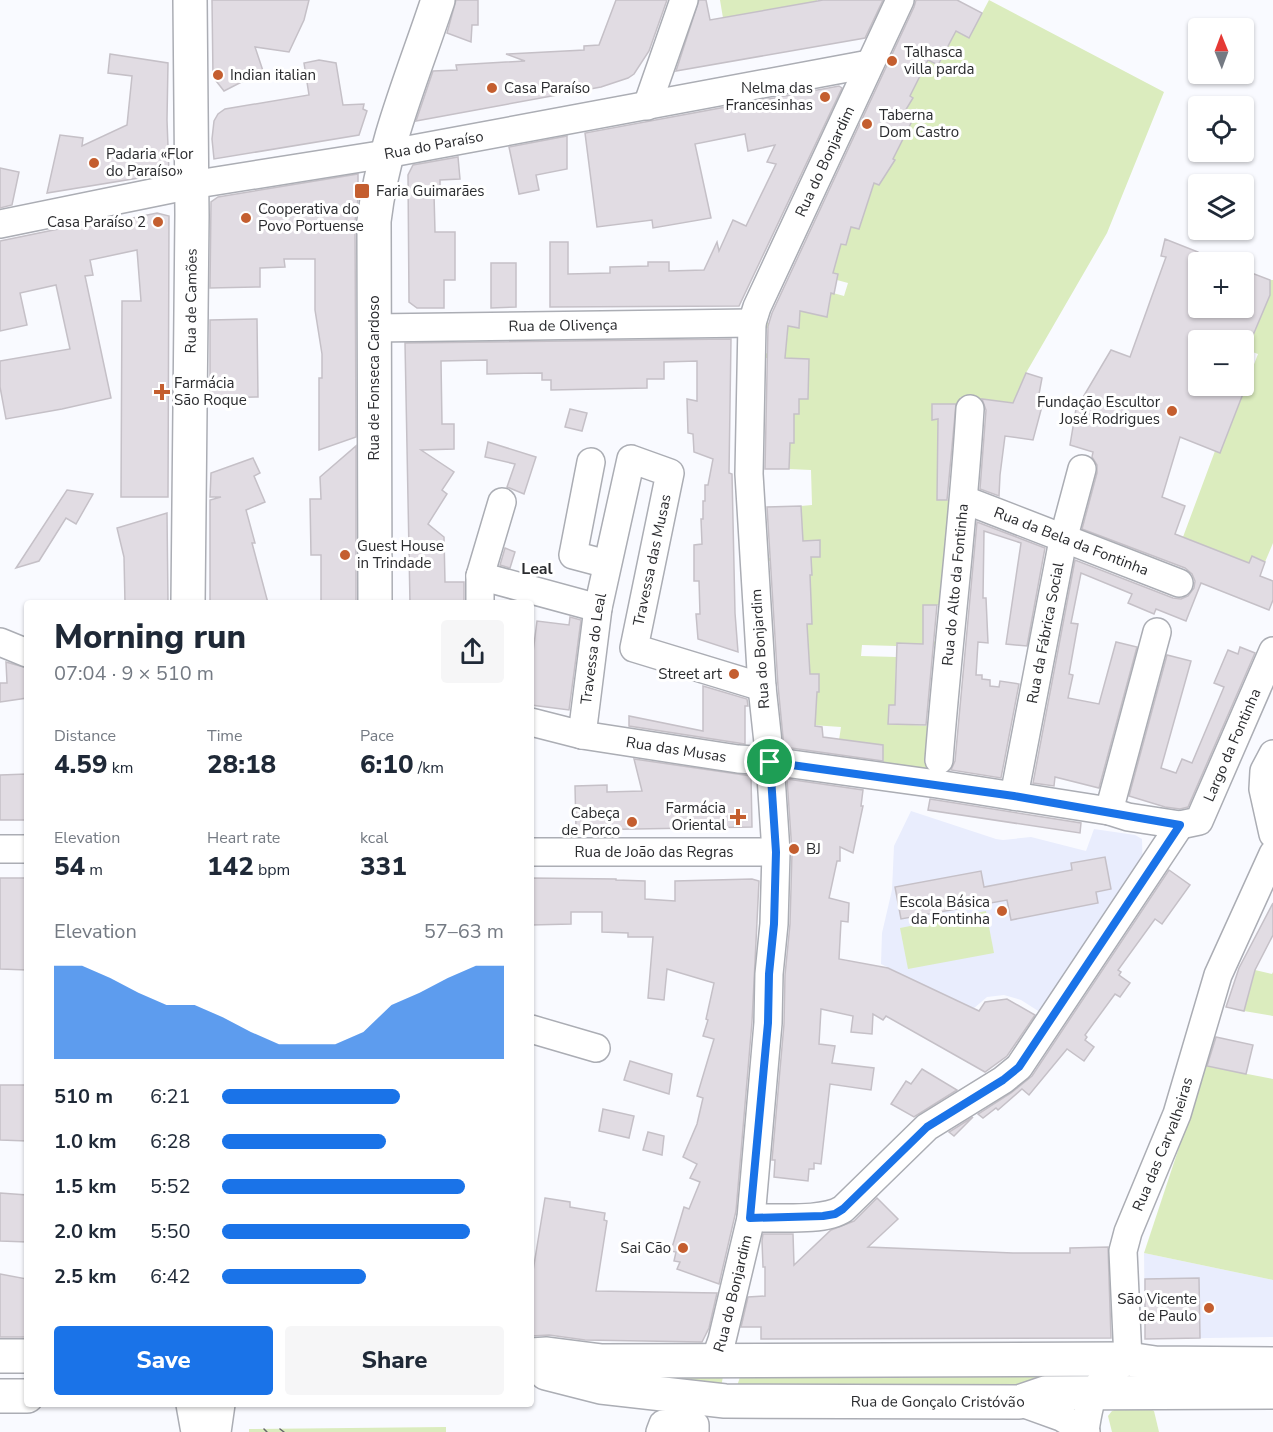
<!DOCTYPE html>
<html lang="en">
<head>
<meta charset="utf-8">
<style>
	:root { --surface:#fff; --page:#f6f6f7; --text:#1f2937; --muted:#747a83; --accent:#1a73e8 }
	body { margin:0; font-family:"Nunito Sans",sans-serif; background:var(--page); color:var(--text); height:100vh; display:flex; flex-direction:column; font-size:22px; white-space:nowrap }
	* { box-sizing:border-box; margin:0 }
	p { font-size:20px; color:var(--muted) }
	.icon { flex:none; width:33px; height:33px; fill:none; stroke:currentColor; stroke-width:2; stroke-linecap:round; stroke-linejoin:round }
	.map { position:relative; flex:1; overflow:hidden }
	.drawer { position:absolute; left:24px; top:600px; width:510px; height:807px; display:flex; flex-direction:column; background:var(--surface); border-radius:6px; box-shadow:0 2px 4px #0004 }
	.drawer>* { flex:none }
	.needle { width:39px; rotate:359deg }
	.controls { position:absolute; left:1188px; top:18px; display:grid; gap:12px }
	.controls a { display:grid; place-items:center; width:66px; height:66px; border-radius:6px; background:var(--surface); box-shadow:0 2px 4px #0004; font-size:30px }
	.pin { position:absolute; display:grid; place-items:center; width:51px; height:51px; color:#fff; margin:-26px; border:3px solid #fff; border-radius:50%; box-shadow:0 2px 6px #0007 }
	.round { display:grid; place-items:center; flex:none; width:63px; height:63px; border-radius:6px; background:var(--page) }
	.head { display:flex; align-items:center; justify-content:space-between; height:102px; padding:0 30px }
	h1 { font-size:33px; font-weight:800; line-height:45px }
	.figures { display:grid; grid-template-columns:repeat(3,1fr); gap:9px; height:102px; padding:6px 30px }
	.figures div { display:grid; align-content:center }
	.figures b { font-size:26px; font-weight:800 }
	.figures small { font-size:16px; font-weight:400 }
	.figures p { font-size:16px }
	.chart { height:168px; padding:12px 30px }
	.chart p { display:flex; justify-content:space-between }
	.chart svg { width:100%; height:108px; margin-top:6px; fill:var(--accent); opacity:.7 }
	.primary-button { display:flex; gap:12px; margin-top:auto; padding:12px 30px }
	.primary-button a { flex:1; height:69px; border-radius:6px; background:var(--accent); color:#fff; font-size:24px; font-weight:800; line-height:69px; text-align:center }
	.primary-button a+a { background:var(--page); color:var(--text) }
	ul { padding:0 30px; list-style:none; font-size:20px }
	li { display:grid; grid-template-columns:96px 72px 1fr; align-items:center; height:45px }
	li i { height:15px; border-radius:8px; background:var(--accent) }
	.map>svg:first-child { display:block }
	.built { fill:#e9edfd }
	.green { fill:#dbecbe }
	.building { fill:#e1dce3; stroke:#c5c0c7; stroke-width:1.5 }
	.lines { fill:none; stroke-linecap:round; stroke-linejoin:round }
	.minor-casing { stroke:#abadb4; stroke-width:30 }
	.major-casing { stroke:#abadb4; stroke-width:36 }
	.minor { stroke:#fff; stroke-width:27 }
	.major { stroke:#fff; stroke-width:33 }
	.tram { stroke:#65666a; stroke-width:1.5 }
	.route-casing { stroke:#fff; stroke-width:12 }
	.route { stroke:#1a73e8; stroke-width:8 }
	.poi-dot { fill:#c45e2f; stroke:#fff; stroke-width:2 }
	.labels { text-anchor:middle; stroke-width:6; stroke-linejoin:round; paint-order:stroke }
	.poi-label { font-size:15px; fill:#2a2b2e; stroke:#fff; text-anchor:start }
	.street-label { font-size:15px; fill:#2a2b2e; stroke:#fff }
	.neighbourhood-label { font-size:16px; font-weight:bold; fill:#2a2b2e; stroke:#fff }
</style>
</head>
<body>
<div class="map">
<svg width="1273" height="1432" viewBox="0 0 1273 1432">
	<rect width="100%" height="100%" fill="#f9faff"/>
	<g class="built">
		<path d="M911 811 996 839 1003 840 1031 837 1086 851 1094 829 1135 835 1142 839 1143 877 1043 1014 1021 1000 1004 995 987 997 973 1009 881 964 882 933 892 890 894 846Z"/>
		<path d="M1144 1253 1273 1280V1337L1145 1339Z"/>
	</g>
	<g class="green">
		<path d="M720 0H817V1L723 18Z"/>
		<path d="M989 0 1164 92 1107 233 1026 373 1013 403 960 397V404H932V419H938L937 500H958L946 605H924L923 642 941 641V645L897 643 896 646 862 645 861 656 896 657 895 705 889 706 888 724 935 726 933 775 884 767 882 747 839 740 841 727 812 725 817 691H819V674H802L809 658V651L784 576 812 575 811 560 764 561V558L820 556 819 541H803L801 506 812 505 811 470 789 469 790 443 794 442V414H799V399H808L809 359 761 358 763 353 782 355 786 346 788 331 766 328 767 323 798 328 800 311 827 316 826 291 844 296 848 283 837 280 838 274 833 273 841 244 846 245 851 227 859 229 869 182 879 185 895 160 893 159 912 121 902 116 913 98 907 95 929 60 938 65 955 31 969 38Z"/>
		<path d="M1270 280H1273V543L1265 562 1252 557 1249 563 1183 537 1215 451 1220 452 1258 354 1247 350 1270 295Z"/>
		<path d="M986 911 994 953 908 969 900 928Z"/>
		<path d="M1255 970 1272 974 1273 972V1016L1244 1011Z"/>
		<path d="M1206 1066 1273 1079V1280L1144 1253Z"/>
		<path d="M1098 1370 1086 1386H737L742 1371Z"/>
		<path d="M724 1371 721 1387 631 1374Z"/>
		<path d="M1117 1409H1150L1154 1411 1159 1432H1112L1108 1416 1112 1411Z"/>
		<path d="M446 1427V1432H249V1429Z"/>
	</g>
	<g class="building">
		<path d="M212 0H309L304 20 289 52 255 47 263 71 224 91 213 77Z"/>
		<path d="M456 0H478V25H472L471 42 447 33Z"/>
		<path d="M616 0H667L649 51 634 74 628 78 601 87 416 121 433 71 457 70 456 65 525 61 506 54 584 50V46L599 45Z"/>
		<path d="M699 0H706L710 20 823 0H883L865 38 676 71Z"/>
		<path d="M916 0H957L982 13 969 38 956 31 938 65 928 60 910 96 913 98 902 116 912 121 893 159 895 160 879 185 874 183 859 229 851 227 846 245 841 244 833 273 838 274 834 294 831 293 827 317 800 311 799 328 788 326 785 358 809 359 808 399H799V414H794V443H790L789 469H765L768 326 772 313 914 7Z"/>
		<path d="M110 54 168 63 167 120 169 173 47 193 60 135 83 138 82 146 127 125 132 76 108 73Z"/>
		<path d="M319 60 336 63 343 105 364 104 363 109 367 111 359 135 214 159 212 139 214 121 218 114 225 109 309 95 304 63Z"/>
		<path d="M839 86 842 88 739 306 550 307V242H568V274L610 273V267L648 266V262H669V271L704 270 717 242 719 251 733 220 746 226 776 164 767 162 775 145 748 151 745 134 695 144 711 218 653 228 652 220 597 227 585 133Z"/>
		<path d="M567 136V169L536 175 539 190 519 194 509 147Z"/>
		<path d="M458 157 460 179 440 180V194H434L435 232H455V280H444V308H417L409 302 408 175 413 165Z"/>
		<path d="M0 168 19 172 12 205 0 208Z"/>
		<path d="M358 174V199L355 221 356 437 319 450V378H322V354L315 310V259H284L285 267 260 268V287L210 288 211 202 218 197Z"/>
		<path d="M157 213 169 216 168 497H121L122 301H141L137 250 90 260 93 275 85 276 111 398 62 409 6 419 0 387V361L70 349 56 285 20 293 27 325 0 331V241L83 224 84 228Z"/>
		<path d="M1165 239 1198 252V308H1244V270L1270 280V295L1251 340H1198V357L1194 369 1198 371V386H1246L1220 453 1180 437 1162 497 1185 506 1175 534 1249 563 1252 556 1265 562 1260 576 1273 581V600L1269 610 1201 583 1186 621 1156 609 1154 614 1128 603 1132 594 1081 573 1071 623 1078 624 1069 674 1073 675 1068 698 1099 704 1116 642 1137 647 1099 788 1055 777 1054 786 1033 783 1075 560 1173 598 1181 599 1188 596 1194 588 1195 581 1192 574 1185 568 1082 529 1097 473V465L1092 457 1093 452 1070 445 1076 409 1111 350 1130 357 1166 257 1161 256Z"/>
		<path d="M491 263H516V307L491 308Z"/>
		<path d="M257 319 258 397 210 398V320Z"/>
		<path d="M731 339 729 473 732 474 735 613 738 652 698 639 696 614H700L699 581H694V545L702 544 701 519H703V501H705V485H708L713 459 694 452 693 434 688 433 687 399 697 401V361L664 362V379H647V388L551 390V380H542V373L487 374V360L441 361 442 424H454V449L421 450 454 472 442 490 447 494 428 524 444 537 445 582H464V603H410L405 343Z"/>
		<path d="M1026 373 1042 378 1039 394 1045 395 1033 440 1005 436 1000 475 999 496 980 489 986 410 982 399 1013 403Z"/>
		<path d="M932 404H956L947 500H937L938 419 932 420Z"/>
		<path d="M570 409 587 413 582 431 565 427Z"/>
		<path d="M488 442 536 457 524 494 507 487 515 464 485 457Z"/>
		<path d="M356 446V603H321V555H311L310 499H321L320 477Z"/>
		<path d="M253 458 260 473 254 476 265 502 246 510 255 543H252L268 603H210V500L221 497H210L211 473Z"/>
		<path d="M67 490 93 494 76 524 66 518 39 561 16 568Z"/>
		<path d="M801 506 803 541 820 540V557H811L812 575H810L812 624H807L810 674H819V692H817L815 726 822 727 823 737 883 745V761L784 747 778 686 767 507Z"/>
		<path d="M167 513 168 603H125L124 557 117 528Z"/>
		<path d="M977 522 1045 548 1027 646 1006 644 1021 543 984 531 983 598H986L988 643 978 642 976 675H982V679L990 680V686L999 687 1000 681 1019 684 1001 778 951 770 955 761Z"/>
		<path d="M505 548 515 552 510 568 500 565Z"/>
		<path d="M923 605H937L926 725 888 724 889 705H895L897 643 923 644Z"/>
		<path d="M570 617 581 620 569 710 531 705V668L537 621 569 625Z"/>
		<path d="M1240 647 1255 653 1188 807 1180 809 1165 807 1129 796 1167 655 1191 661 1161 768 1176 773 1182 759 1192 763 1224 687 1214 683 1228 650 1238 654Z"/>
		<path d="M6 662 27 668V698L0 702V683H7Z"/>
		<path d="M703 686 747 699 748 706H745V744L629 726V716L703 731Z"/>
		<path d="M634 759 751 776 752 827 576 830 575 786 607 785V792L642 791Z"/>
		<path d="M27 774V820H0V775Z"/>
		<path d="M787 779 863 790 861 806H863L853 853 840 847V861H837L829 898 849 903 848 922 841 921 839 959 888 968 979 1011 985 1002 1007 999 1035 1015 1007 1056 985 1072 886 1016 883 1020 873 1014 872 1034 851 1032 853 1016 821 1009 819 1044 835 1046 832 1063 874 1068 871 1090 830 1084 821 1164 814 1163V1169H809L808 1181 774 1177 775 1160H772L784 1024 785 975 790 924 792 852Z"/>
		<path d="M930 799 1081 823 1080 833 928 810Z"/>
		<path d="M1105 857 1111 889 1096 892 1098 903 1011 920 1007 900 901 919 895 887 981 871 984 887 1072 870 1071 863Z"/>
		<path d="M1169 870 1190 885 1162 924 1155 919 1118 970 1121 972 1119 975 1130 983 1120 997 1115 994 1085 1035 1087 1037 1085 1040 1094 1047 1084 1061 1067 1049 1029 1095 1022 1089 998 1110 996 1108 983 1118 978 1114 1011 1093 1032 1076Z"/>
		<path d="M0 878H27V970L0 969Z"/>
		<path d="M531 878 616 879V880L645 881V899L675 901V881L752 879 759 881 752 1022 736 1211 719 1284 677 1269 680 1262 674 1261 676 1252 671 1251 684 1207 689 1209 700 1182 690 1178 697 1164 683 1157 697 1124 703 1098 697 1096 714 1039 703 1036 708 1020 706 1019 714 983 667 969 664 1000 648 998 653 937H628V933L602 932V912H571V924L531 925Z"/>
		<path d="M1273 903V935L1255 970 1244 1011 1226 1007 1239 968Z"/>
		<path d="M1216 1037 1253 1045 1246 1074 1207 1066Z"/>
		<path d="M630 1061 672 1074 669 1094 624 1080Z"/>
		<path d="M922 1069 957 1090 914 1117 891 1104 906 1081 911 1084Z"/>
		<path d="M0 1085H27V1141L0 1140Z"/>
		<path d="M603 1109 634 1116 629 1138 599 1131Z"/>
		<path d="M973 1117 954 1136 949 1132Z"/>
		<path d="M648 1132 664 1136 662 1155 643 1150Z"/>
		<path d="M0 1193 27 1195V1242L0 1241Z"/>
		<path d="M545 1198 570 1202V1207L605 1213 604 1220 607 1221 596 1291 717 1293 709 1328 702 1342 585 1340 549 1335 531 1336V1283Z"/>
		<path d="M877 1198 898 1219 868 1247 1013 1253H1070V1248L1108 1247 1111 1338 761 1339V1327H741L748 1297 765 1296V1267H763L762 1241 763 1234H793L794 1265 831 1230 854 1221Z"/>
		<path d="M0 1274 27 1279V1337H0Z"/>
		<path d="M1199 1278 1200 1338 1145 1339V1279Z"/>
	</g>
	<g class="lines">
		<g class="minor-casing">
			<g id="minor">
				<path d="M647 106 684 0"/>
				<path id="s1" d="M0 224 191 185 386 154 869 64"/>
				<path id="s2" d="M373 328 752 323"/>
				<path d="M591 462 573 555 607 564"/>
				<path id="s3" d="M965 500 1179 583"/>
				<path d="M480 576 598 608"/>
				<path d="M480 603V576L502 502"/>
				<path d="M0 642 27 653"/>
				<path id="s4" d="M531 722 582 735 738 759 770 761 937 784 1109 811 1128 817 1180 825 1199 821 1273 651"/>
				<path id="s5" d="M582 735 598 608 631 459 670 473 634 648 762 687"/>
				<path d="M1273 754 1264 771 1263 789 1273 834"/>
				<path id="s6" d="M939 760C948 643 963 527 970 409"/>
				<path id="s7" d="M1014 796 1063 540 1082 469"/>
				<path d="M1109 811 1157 632"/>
				<path d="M0 849H27"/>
				<path id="s8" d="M531 852H776"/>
				<path d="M531 1029 596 1048"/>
				<path d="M751 1218C775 1217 824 1222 843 1209L927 1127 1003 1080 1019 1067 1180 825"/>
				<path id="s9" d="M715 1360 722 1340 751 1218 768 1023 769 974 774 924 776 852 770 761 762 687 749 474 752 323 757 307 900 0"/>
				<path d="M1019 1402 1061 1417 1086 1432"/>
				<path id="s10" d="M1085 1431C1091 1389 1094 1385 1128 1359L1123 1251 1128 1232 1177 1114 1218 975 1273 854"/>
				<path d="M660 1432 663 1424 695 1425V1432"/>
			</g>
		</g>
		<g class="major-casing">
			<g id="major">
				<path id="s11" d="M188 603 192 215 190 0"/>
				<path d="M375 603 374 221C383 144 414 73 438 0"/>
				<path d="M531 1355 547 1354 602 1361 1128 1359 1155 1363 1273 1364"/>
				<path d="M0 1356H27"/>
				<path id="s12" d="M546 1373 601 1387 725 1401 1019 1402 1045 1393 1273 1392"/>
				<path d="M0 1396H27"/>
				<path d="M193 1404 198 1432"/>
				<path d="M214 1432 218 1404"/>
			</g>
		</g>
		<use href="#minor" class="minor"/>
		<use href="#major" class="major"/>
		<g class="tram">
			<path d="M264 1429 267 1432"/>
			<path d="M280 1429 284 1432"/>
		</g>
	</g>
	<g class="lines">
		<g class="route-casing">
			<path id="route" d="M770 762 1014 796 1180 825 1019 1067 1003 1080 927 1127 843 1209 835 1214 823 1216 750 1218 768 1023 769 974 774 924 776 852Z"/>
		</g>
		<use href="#route" class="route"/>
	</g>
	<g class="poi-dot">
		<circle cx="892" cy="61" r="6"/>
		<circle cx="218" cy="75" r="6"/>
		<circle cx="492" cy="88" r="6"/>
		<circle cx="825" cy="97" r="6"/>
		<circle cx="867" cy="124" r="6"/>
		<circle cx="94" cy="163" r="6"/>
		<rect x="354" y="183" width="16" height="16" rx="3"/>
		<circle cx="246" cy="218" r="6"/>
		<circle cx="158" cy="222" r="6"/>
		<path d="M159 383h6v6h6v6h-6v6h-6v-6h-6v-6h6z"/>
		<circle cx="1172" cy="411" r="6"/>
		<circle cx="345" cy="555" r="6"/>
		<circle cx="734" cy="674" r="6"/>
		<path d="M735 808h6v6h6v6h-6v6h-6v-6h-6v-6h6z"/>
		<circle cx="632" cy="822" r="6"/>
		<circle cx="794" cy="849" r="6"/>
		<circle cx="1002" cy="911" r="6"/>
		<circle cx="683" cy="1248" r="6"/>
		<circle cx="1209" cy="1308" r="6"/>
	</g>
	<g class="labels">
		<g class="poi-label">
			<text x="904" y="57">Talhasca<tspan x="904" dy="17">villa parda</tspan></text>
			<text x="230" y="80">Indian italian</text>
			<text x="504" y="93">Casa Paraíso</text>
			<text x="813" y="93" text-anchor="end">Nelma das<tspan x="813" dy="17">Francesinhas</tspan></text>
			<text x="879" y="120">Taberna<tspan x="879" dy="17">Dom Castro</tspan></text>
			<text x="106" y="159">Padaria «Flor<tspan x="106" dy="17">do Paraíso»</tspan></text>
			<text x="376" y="196">Faria Guimarães</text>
			<text x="258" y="214">Cooperativa do<tspan x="258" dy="17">Povo Portuense</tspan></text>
			<text x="146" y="227" text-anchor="end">Casa Paraíso 2</text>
			<text x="174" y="388">Farmácia<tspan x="174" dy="17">São Roque</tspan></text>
			<text x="1160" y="407" text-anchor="end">Fundação Escultor<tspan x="1160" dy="17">José Rodrigues</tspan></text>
			<text x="357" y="551">Guest House<tspan x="357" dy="17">in Trindade</tspan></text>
			<text x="722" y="679" text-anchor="end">Street art</text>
			<text x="726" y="813" text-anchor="end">Farmácia<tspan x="726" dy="17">Oriental</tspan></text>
			<text x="620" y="818" text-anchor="end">Cabeça<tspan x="620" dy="17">de Porco</tspan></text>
			<text x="806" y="854">BJ</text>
			<text x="990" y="907" text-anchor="end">Escola Básica<tspan x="990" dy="17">da Fontinha</tspan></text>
			<text x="671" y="1253" text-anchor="end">Sai Cão</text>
			<text x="1197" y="1304" text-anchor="end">São Vicente<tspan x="1197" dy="17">de Paulo</tspan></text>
		</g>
		<g class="street-label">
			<text dy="5" stroke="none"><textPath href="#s1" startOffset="441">Rua do Paraíso</textPath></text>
			<text dy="5" stroke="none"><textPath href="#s9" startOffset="1221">Rua do Bonjardim</textPath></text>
			<text dy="5" stroke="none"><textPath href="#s11" startOffset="302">Rua de Camões</textPath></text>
			<text dy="5" stroke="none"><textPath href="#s2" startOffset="190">Rua de Olivença</textPath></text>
			<text transform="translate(374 378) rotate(-90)" y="5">Rua de Fonseca Cardoso</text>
			<text dy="5" stroke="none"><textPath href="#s3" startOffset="114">Rua da Bela da Fontinha</textPath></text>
			<text transform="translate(652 560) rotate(-78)" y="5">Travessa das Musas</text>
			<text dy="5" stroke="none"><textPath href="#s6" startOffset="176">Rua do Alto da Fontinha</textPath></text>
			<text dy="5" stroke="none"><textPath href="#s7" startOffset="166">Rua da Fábrica Social</textPath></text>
			<text dy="5" stroke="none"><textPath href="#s5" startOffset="87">Travessa do Leal</textPath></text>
			<text transform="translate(760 649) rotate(-94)" y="5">Rua do Bonjardim</text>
			<text dy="5" stroke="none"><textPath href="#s4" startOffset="760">Largo da Fontinha</textPath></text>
			<text dy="5" stroke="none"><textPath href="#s4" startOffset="148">Rua das Musas</textPath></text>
			<text dy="5" stroke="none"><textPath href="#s8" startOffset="123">Rua de João das Regras</textPath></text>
			<text dy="5" stroke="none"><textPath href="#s10" startOffset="310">Rua das Carvalheiras</textPath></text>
			<text dy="5" stroke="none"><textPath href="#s9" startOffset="69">Rua do Bonjardim</textPath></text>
			<text dy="5" stroke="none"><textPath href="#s12" startOffset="394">Rua de Gonçalo Cristóvão</textPath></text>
		</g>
		<g class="neighbourhood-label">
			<text x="537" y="574">Leal</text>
		</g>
	</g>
</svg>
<div class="controls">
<a><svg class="needle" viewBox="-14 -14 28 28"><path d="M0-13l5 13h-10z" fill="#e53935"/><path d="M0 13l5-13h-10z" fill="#747a83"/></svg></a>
<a><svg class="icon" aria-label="locate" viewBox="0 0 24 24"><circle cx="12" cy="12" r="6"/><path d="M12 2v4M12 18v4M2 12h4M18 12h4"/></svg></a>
<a><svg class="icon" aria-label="layers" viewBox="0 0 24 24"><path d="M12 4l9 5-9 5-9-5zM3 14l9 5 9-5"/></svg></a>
<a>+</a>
<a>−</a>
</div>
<div class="pin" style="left:770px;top:762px;background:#1e9e55"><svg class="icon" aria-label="arrive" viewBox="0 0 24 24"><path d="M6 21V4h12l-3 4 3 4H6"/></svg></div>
<section class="drawer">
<div class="head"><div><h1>Morning run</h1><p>07:04 · 9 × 510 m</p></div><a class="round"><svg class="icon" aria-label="share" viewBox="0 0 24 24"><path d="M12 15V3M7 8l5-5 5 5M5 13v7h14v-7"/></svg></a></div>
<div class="figures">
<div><p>Distance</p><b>4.59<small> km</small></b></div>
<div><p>Time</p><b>28:18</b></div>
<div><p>Pace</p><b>6:10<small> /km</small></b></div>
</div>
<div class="figures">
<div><p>Elevation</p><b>54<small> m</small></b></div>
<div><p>Heart rate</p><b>142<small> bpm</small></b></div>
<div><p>kcal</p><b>331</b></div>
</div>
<div class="chart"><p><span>Elevation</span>57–63 m</p>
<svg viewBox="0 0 160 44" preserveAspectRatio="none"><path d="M0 44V6L10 6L20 11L30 17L40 22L50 22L60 27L70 33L80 38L90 38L100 38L110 33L120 22L130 17L140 11L150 6L160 6V44z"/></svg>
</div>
<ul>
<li><b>510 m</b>6:21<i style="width:63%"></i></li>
<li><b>1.0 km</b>6:28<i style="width:58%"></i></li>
<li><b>1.5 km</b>5:52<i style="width:86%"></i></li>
<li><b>2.0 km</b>5:50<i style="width:88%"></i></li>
<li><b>2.5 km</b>6:42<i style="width:51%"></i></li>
</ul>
<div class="primary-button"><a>Save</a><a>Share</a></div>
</section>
</div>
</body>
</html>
